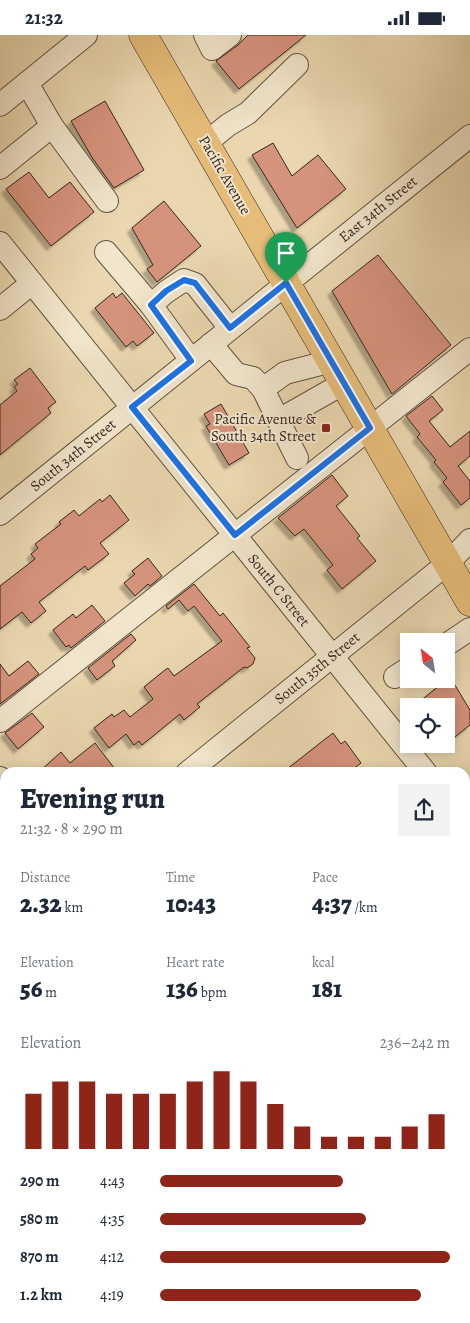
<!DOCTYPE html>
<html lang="en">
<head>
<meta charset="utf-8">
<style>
	:root { --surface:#fff; --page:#f2f2f3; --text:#1f2937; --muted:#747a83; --accent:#8f2418 }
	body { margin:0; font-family:Alegreya,serif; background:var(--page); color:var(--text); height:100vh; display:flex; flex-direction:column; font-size:19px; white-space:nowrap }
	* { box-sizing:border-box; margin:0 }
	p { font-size:16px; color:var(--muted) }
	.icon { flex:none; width:28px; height:28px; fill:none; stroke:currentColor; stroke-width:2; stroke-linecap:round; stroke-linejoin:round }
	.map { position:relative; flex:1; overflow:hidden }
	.details { position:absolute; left:0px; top:732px; width:470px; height:556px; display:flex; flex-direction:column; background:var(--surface); border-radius:15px 15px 0 0; box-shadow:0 2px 12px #0003 }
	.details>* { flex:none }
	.needle { width:32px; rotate:330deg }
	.buttons { position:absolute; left:400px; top:598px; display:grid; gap:10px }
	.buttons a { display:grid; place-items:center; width:55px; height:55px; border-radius:0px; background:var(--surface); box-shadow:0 2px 12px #0003; font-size:25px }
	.pin { position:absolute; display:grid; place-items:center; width:42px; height:42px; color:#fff; margin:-51px -21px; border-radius:50% 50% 50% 0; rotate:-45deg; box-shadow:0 0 5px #0007 }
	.pin .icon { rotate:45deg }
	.round { display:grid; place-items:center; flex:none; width:52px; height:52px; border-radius:0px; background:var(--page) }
	.headline { display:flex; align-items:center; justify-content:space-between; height:85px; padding:0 20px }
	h1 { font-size:28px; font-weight:800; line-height:38px }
	.stats { display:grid; grid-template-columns:repeat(3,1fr); gap:8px; height:85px; padding:5px 20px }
	.stats div { display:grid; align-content:center }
	.stats b { font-size:25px; font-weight:800 }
	.stats small { font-size:14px; font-weight:400 }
	.stats p { font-size:14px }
	.chart { height:140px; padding:10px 20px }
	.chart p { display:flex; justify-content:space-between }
	.chart svg { width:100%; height:90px; margin-top:5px; stroke:var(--accent); stroke-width:6 }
	ul { padding:0 20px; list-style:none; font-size:16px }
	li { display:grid; grid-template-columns:80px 60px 1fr; align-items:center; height:38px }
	li i { height:12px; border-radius:6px; background:var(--accent) }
	.status { display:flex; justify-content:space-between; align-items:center; height:35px; padding:0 25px; background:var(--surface); direction:ltr }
	.status svg { height:14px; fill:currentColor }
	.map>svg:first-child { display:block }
	.building { fill:#d6937c; stroke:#352722; filter:url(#shadow) }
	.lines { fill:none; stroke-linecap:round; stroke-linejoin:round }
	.minor-casing { stroke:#625345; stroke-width:24 }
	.major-casing { stroke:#352722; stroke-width:29 }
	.path { stroke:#352722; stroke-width:3; stroke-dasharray:4 2.5; stroke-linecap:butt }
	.minor { stroke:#f1e5cb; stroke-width:22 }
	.major { stroke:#e5bc78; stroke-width:28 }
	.route-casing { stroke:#fff; stroke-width:10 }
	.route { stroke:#1a73e8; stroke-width:6 }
	.poi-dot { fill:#8f2418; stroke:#f1e5cb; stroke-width:2 }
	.labels { text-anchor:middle; stroke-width:4; stroke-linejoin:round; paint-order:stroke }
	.street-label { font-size:15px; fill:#352722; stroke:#f1e5cb }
	.poi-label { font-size:15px; fill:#352722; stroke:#f1e5cb; text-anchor:end }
</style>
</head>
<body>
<div class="status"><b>21:32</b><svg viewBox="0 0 49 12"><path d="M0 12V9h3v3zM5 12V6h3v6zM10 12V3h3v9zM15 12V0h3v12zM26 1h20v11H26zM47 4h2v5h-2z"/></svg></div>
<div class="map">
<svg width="470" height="1288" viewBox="0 0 470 1288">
	<defs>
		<filter id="shadow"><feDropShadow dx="-4.5" dy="4.5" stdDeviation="1" flood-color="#0004"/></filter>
	</defs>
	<rect width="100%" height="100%" fill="#ead7af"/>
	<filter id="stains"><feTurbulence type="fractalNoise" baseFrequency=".004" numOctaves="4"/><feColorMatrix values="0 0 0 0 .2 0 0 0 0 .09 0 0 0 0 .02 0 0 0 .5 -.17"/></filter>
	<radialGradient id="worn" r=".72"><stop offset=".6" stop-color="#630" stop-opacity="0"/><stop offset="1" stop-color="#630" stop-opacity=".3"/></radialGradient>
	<g class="building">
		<path d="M248 0H306L239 54 216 26 238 10Z"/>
		<path d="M105 66 144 135 114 153 93 124 71 86Z"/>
		<path d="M273 108 292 141 318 120 346 154 297 193 252 120Z"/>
		<path d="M29 137 49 163 70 147 94 177 51 211 6 154Z"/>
		<path d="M164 166 201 211 157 247 147 234 153 230 132 193Z"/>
		<path d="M378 220 451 310 392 359 332 256Z"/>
		<path d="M113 258 116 263 122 258 154 298 137 311 133 306 126 312 95 273Z"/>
		<path d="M30 333 56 367 48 373 51 378 0 420V370L17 356 14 352 18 349 14 345Z"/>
		<path d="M432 361 443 375 429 386 450 412 470 396V421L458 431 470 446V463L461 470 443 447 447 443 434 427 436 425 417 402 420 399 406 381Z"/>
		<path d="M221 369 249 418 229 430 206 391 210 389 204 379Z"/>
		<path d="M332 440 348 461 336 471 360 501 357 503 376 526 342 554 327 535 333 530 304 494 295 501 278 483Z"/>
		<path d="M110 460 129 485 100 508 109 519 88 535 85 531 39 567 46 576 31 588 22 577 0 594V551L35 524 31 519 38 513 35 509 61 489 59 487 74 475 79 481 100 464 102 467Z"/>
		<path d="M148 523 162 541 150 551 148 549 135 561 124 548 135 539 132 536Z"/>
		<path d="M194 549 220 581 223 578 250 612 247 613 255 623 253 629 247 633 244 632 197 669 200 672 184 685 180 679 142 710 139 706 134 710 126 699 109 713 94 693 112 679 114 682 124 675 130 682 153 664 144 652 165 635 168 633 174 641 222 606 194 571 188 576 179 565 168 574 166 571Z"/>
		<path d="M92 570 105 586 71 613 69 610 66 612 53 595 73 579 76 583Z"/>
		<path d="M131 599 136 605 112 626 115 631 97 645 88 633Z"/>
		<path d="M28 626 39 639 0 669V629L9 641Z"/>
		<path d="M450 642 470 675V690L446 709V671H414Z"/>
		<path d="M32 678 44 692 18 714 5 698Z"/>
		<path d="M333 698 341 709 345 706 361 728 348 738H282Z"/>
		<path d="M95 708 118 738H38L61 717 70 728Z"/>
	</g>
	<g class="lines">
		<g class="minor-casing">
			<g id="minor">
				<path d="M205 0 212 14 230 0"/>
				<path d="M27 48 52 91 107 166"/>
				<path d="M0 70 86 0"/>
				<path d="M206 108 228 90 248 78 297 30"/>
				<path d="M0 133 52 91"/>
				<path d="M0 208 426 738"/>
				<path d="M106 217 151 270 191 325"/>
				<path d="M151 270 166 257 184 245 195 249 230 293"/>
				<path d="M0 274 32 248"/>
				<path d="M211 309 236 339 253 343 263 354 297 423"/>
				<path d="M263 354 285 338 332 326"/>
				<path d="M279 385 344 348"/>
				<path d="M0 479 470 101"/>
				<path d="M446 610 470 594"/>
				<path d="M395 642 409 633"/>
				<path d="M0 686 470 314"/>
				<path d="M187 738 448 528 470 505"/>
				<path d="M0 743 5 749"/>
				<path d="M465 786 470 792"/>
				<path d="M0 887 5 883"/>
				<path d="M465 918 470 914"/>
				<path d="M0 1094 5 1090"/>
				<path d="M0 1218 5 1215"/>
				<path d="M185 1284 187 1288"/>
				<path d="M380 1284 383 1288"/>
			</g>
		</g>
		<g class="major-casing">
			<path id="major" d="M143 0 470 567"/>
		</g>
		<g class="path">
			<path d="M465 988 470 985"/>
			<path d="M465 1025 470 1036"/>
			<path d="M446 1284 447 1288"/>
		</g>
		<use href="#minor" class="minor"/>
		<use href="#major" class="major"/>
	</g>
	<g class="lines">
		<g class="route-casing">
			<path id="route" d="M184 245 195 248 230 293 286 248 370 393 235 500 132 372 191 326 151 270 166 256Z"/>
		</g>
		<use href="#route" class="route"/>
	</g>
	<rect class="poi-dot" x="321" y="388" width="10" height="10" rx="2.5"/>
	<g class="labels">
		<g class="street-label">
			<text transform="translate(225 140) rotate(60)" y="5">Pacific Avenue</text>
			<text transform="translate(378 174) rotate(-39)" y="5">East 34th Street</text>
			<text transform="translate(73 420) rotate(-39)" y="5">South 34th Street</text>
			<text transform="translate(279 555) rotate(51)" y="5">South C Street</text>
			<text transform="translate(317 633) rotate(-39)" y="5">South 35th Street</text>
		</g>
		<g class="poi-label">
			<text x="316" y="389">Pacific Avenue &amp;<tspan x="316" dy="17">South 34th Street</tspan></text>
		</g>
	</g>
	<rect width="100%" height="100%" filter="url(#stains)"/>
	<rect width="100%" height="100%" fill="url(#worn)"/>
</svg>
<div class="buttons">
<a><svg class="needle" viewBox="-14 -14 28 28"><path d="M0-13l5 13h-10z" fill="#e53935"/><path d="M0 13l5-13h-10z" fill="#747a83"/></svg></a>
<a><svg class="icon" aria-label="locate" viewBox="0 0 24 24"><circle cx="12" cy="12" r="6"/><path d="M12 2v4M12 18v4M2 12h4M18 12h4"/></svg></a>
</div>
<div class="pin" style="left:286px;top:248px;background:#1e9e55"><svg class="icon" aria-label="arrive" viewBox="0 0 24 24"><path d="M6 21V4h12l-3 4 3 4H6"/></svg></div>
<section class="details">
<div class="headline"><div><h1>Evening run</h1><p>21:32 · 8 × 290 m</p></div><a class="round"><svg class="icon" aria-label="share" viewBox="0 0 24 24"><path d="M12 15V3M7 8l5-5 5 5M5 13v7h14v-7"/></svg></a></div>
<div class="stats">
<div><p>Distance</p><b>2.32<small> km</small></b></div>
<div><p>Time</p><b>10:43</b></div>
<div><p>Pace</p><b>4:37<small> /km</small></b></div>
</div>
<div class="stats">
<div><p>Elevation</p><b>56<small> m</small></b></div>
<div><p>Heart rate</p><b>136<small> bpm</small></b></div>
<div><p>kcal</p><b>181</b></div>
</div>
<div class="chart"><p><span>Elevation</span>236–242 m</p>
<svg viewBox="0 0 160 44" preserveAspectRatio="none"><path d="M5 44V17M15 44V11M25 44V11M35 44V17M45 44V17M55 44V17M65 44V11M75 44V6M85 44V11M95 44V22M105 44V33M115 44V38M125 44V38M135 44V38M145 44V33M155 44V27"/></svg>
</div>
<ul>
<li><b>290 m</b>4:43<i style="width:63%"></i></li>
<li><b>580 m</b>4:35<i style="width:71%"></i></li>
<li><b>870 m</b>4:12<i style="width:100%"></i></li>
<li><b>1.2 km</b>4:19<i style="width:90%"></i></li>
</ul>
</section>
</div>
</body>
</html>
